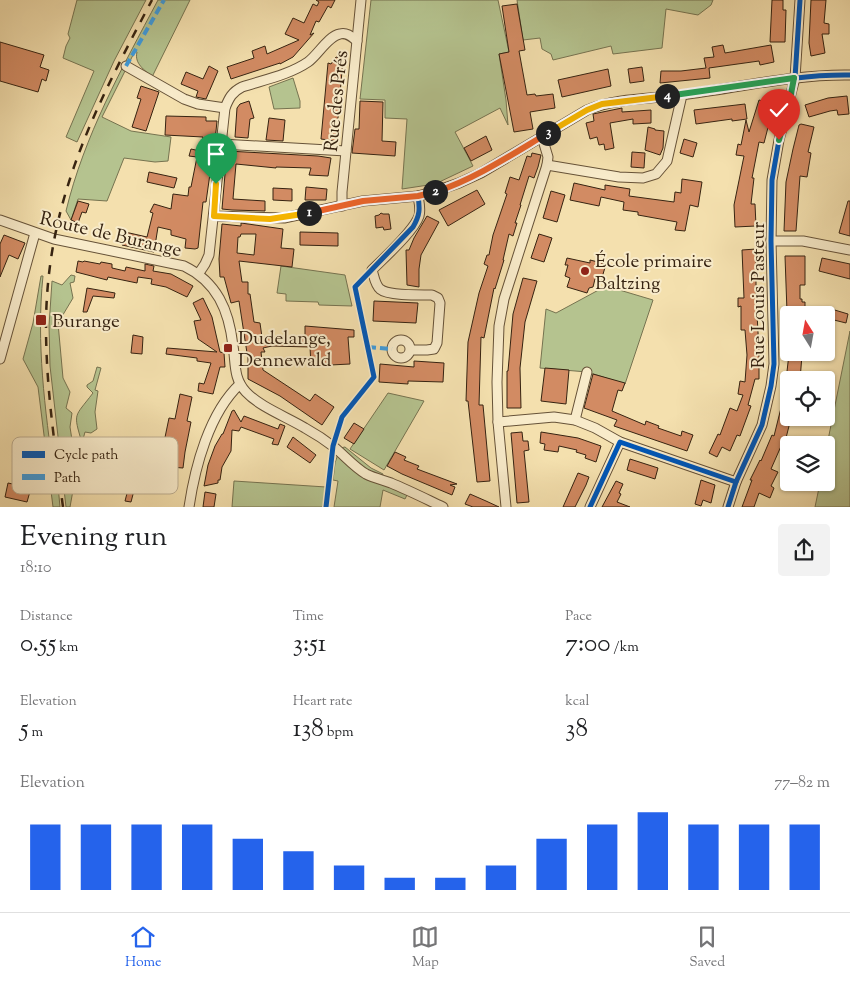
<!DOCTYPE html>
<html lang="en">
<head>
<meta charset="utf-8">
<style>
	:root { --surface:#fff; --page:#f2f2f2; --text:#202124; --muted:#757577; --line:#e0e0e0; --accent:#2563eb }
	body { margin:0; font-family:"Sorts Mill Goudy",serif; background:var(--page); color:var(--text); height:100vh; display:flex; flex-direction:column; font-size:19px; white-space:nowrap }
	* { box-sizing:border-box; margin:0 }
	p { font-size:16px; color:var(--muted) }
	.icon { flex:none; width:28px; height:28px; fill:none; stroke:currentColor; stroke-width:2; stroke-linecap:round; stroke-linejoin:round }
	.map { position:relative; height:507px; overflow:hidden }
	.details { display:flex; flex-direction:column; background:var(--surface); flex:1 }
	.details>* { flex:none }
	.needle { width:32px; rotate:349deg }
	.buttons { position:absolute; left:780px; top:306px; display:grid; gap:10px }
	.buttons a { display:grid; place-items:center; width:55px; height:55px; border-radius:5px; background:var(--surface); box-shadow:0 1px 4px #0004; font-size:25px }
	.pin { position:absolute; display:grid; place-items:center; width:42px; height:42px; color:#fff; margin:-51px -21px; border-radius:50% 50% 50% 0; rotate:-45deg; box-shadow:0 0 5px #0007 }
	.pin .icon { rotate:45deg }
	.km { position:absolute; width:25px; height:25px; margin:-12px; border-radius:50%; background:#222; color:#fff; font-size:14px; line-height:25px; text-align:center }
	.round { display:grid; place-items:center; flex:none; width:52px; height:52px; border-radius:5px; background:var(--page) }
	.head { display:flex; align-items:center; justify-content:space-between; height:85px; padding:0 20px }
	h1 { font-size:28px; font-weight:600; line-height:38px }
	.stats { display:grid; grid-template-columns:repeat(3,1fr); gap:8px; height:85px; padding:5px 20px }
	.stats div { display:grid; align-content:center }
	.stats b { font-size:25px; font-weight:600 }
	.stats small { font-size:14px; font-weight:400 }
	.stats p { font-size:14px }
	.chart { height:140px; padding:10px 20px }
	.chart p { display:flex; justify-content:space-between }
	.chart svg { width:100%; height:90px; margin-top:5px; stroke:var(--accent); stroke-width:6 }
	.tab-bar { display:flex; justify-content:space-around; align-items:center; height:70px; border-top:1px solid var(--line); background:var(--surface); font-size:14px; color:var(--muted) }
	.tab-bar a { display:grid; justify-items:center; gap:2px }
	.tab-bar .current { color:var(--accent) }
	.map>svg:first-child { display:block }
	.green { fill:#b5c38f; stroke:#767350 }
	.building { fill:#d28b63; stroke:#362311; fill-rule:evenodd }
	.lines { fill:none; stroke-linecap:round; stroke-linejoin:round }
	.minor-casing { stroke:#665238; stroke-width:11 }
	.minor { stroke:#f8ebca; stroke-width:9 }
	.rail { stroke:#362311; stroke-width:2.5; stroke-dasharray:9 9; stroke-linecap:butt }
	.quiet { stroke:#3e9cde; stroke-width:4; stroke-dasharray:8 4; stroke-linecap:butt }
	.cycleway-casing { stroke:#f8ebca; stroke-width:8 }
	.cycleway { stroke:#0057b8; stroke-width:5 }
	.split-1-casing { stroke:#fff; stroke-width:10 }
	.split-2-casing { stroke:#fff; stroke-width:10 }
	.split-3-casing { stroke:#fff; stroke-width:10 }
	.split-4-casing { stroke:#fff; stroke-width:10 }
	.split-5-casing { stroke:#fff; stroke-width:10 }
	.split-6-casing { stroke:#fff; stroke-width:10 }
	.split-1 { stroke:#f5b400; stroke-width:6 }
	.split-2 { stroke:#f0652b; stroke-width:6 }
	.split-3 { stroke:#f0652b; stroke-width:6 }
	.split-4 { stroke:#f5b400; stroke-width:6 }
	.split-5 { stroke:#22a559; stroke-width:6 }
	.split-6 { stroke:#22a559; stroke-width:6 }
	.poi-dot { fill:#8f2418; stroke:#f8ebca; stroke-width:2 }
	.labels { text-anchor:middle; stroke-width:4; stroke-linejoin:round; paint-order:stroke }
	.street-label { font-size:19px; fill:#362311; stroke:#f8ebca }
	.poi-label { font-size:19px; fill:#362311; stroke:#f8ebca; text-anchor:start }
	.key { fill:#f8ebca; stroke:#beaf92; stroke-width:1 }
	.key-label { font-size:14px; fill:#362311 }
</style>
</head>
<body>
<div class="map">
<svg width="850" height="507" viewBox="0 0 850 507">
	<rect width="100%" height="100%" fill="#f4e0ae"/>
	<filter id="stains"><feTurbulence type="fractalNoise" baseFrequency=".004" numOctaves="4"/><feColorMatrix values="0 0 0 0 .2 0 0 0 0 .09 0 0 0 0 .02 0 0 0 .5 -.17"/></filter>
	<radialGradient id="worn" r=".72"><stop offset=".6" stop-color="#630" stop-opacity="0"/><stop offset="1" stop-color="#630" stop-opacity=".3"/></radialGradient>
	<g class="green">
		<path d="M77 0H146L114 61 77 142 66 137 94 71 63 58 66 46 70 38 68 34Z"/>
		<path d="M158 0H190L152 77C145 70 134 64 137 52L135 51 102 117 131 131 171 137 168 161 155 162 124 158 107 201 78 199 71 220 66 211C84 136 122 68 158 0Z"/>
		<path d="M371 0H498L509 52 499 54 506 100 508 125 500 108 455 132 473 166 435 184 402 189 407 119 385 118V100L360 99Z"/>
		<path d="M517 0H713L711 5 698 15 666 9 662 48 613 54 611 46 553 60 551 54 542 49 540 38 523 40Z"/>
		<path d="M293 78 300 101V108L274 109 269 87Z"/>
		<path d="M281 266 345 275 352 306 319 305 318 302 286 301V294L277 293Z"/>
		<path d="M71 275 75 276 74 282 70 283 73 298 58 323 63 378 70 392 66 408 72 413 70 427 72 440 77 442 74 458 77 468 70 507H66L50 366 49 326 52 281 62 285Z"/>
		<path d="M41 276H43C36 343 45 409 54 475H57L60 507H53L38 387 23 359 33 323Z"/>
		<path d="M606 286 653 300 625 384 587 372 540 368 546 309 556 313Z"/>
		<path d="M850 331V507H815L820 483 826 482V450Z"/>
		<path d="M97 367 101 368 95 390 98 391 95 412 97 429 91 433 85 432 82 443C73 412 74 418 93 393L87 387V385L93 381Z"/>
		<path d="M388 393 424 401 384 470 350 449Z"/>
		<path d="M345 447 371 468 383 474 381 480 409 491 405 499 383 490 380 507H334L338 481 333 480 335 463 340 448Z"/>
		<path d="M234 481 326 487 323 507H232Z"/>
	</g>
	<g class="building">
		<path d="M316 0H335L331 8 328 6 319 22 316 21 310 35 314 33 293 57 280 64V63L231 79 227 67 254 58 252 51 265 46 267 54 299 40 285 34 293 18 304 23 313 4 317 6 319 2Z"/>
		<path d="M772 0H783V10H786L785 42H770Z"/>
		<path d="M811 0H826L824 23 829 24V34H822L825 53 811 56 809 43Z"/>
		<path d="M517 4 525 50 519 51 527 95 535 94 536 96 553 94 555 108 530 112 533 129 514 132 499 54 509 52 502 6Z"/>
		<path d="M0 42 44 55 40 67 49 70 46 81 42 79 38 92 0 81Z"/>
		<path d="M723 45 725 53 771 45 774 62 760 65 759 61 709 68 710 78 660 83 661 71H681L706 68 704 58 714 57 712 47Z"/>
		<path d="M336 57 343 59 336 141 321 139 328 63 331 64Z"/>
		<path d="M209 66 218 71 206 99 196 97 198 91 181 84 186 72 203 79Z"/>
		<path d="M642 67 644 81 630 83 628 69Z"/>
		<path d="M608 69 611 86 562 97 558 80Z"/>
		<path d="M141 86 159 92 146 131 132 127 141 99 137 98Z"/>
		<path d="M847 96 849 114 838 115 837 110 830 111 809 117 805 105 828 98Z"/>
		<path d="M759 100 774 104 764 143 759 142 752 178H754L751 204H755L756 226 735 227 734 205 744 156 736 155 738 144 741 145 746 120 749 132Z"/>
		<path d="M249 101 254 118 250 119 248 138 235 137 237 108 240 104Z"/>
		<path d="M360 101 383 102 382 141 396 142 395 156 352 153 355 129H359Z"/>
		<path d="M745 104 747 119 732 121V119L696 124 694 110Z"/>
		<path d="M622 108V112L651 110V123L633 124V119L610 123 614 148 605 150 604 144 599 145 597 137 590 139 586 123 594 121 593 114Z"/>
		<path d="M166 116 206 117V121H217L216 131 206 202H203L198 248 195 249 185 248 186 239 171 235V230L158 227 154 252 122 245 125 232 147 237 153 213 150 212 154 204 171 209 173 194 188 196 189 187H191L197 157 189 156 191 149 200 151 203 137 165 135Z"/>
		<path d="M269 118 285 120 283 141 266 140Z"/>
		<path d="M801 124 814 127 808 152 811 153 807 177 800 176 796 231H784L786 182 793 149 799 125Z"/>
		<path d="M648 127 655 129V130L664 131 663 148 660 155 645 150Z"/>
		<path d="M486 136 492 150 471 161 464 148Z"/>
		<path d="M684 139 697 143 693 157 680 153Z"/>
		<path d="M227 151 318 156 331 158 328 176 309 175 311 168 276 167V168L236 164 233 199 265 201V211L232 210 222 209Z"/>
		<path d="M632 152 645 153 644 168 631 167Z"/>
		<path d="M532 153 541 155 538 167 534 178 529 176 520 205H521L515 223H517L513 236 509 234 503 260H504L495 289 494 288 484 338 481 337 479 405H483L490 481 477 482 468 401H466L468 342 479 293 488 266 484 264 487 255H489L493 235 507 194 505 193 510 177 519 180 527 156 531 157Z"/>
		<path d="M149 172 177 178 174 188 147 182Z"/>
		<path d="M682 179 702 182 698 207 690 205 685 231 675 230 677 222 638 215V212L623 210 624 202 601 197 599 206 570 200 574 183 605 190V185L630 189 629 196 674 202 675 192 681 193Z"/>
		<path d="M306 187 327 189 326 200H305Z"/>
		<path d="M273 188 292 189V201L273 200Z"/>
		<path d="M477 190 485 204 448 226 439 210Z"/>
		<path d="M551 191 565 195 557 222 543 218Z"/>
		<path d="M78 201 89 204 86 213 82 212 78 223 71 220Z"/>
		<path d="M848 201H850V236L839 233Z"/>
		<path d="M381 213 383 214H389L391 229 384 230 383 227 376 228 375 216 379 215Z"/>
		<path d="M427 216 439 222 421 255 419 269V287L407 285 406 250H409L414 238Z"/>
		<path d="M241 223 283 229 281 248 294 249 292 267 239 261 242 282H248V294H250L254 322 260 323 262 337H305V326L354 330V337H348L350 364 311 366 310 347 272 346 263 348 265 352H261L263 370 310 401 315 394 334 407 322 425 280 396 248 379V353H247L239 301 231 303 224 277H220L219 259 222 224 241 226ZM241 234H256L254 255 237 253 238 237H240Z"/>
		<path d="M300 232 338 233V246L300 245Z"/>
		<path d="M539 234 552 238 544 262 531 258Z"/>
		<path d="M4 235 25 243 18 259 9 255 0 277V244Z"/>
		<path d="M756 249V295L759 351V379H755L748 405 751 406 740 436 737 435 730 451 722 447 717 457 709 453 718 434 720 435 730 408 737 411 743 395 738 394 740 381 745 382 747 355 745 330H741V306L738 307V298H744L742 250Z"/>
		<path d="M785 256H805V285H800V299H802V302H805V312H787Z"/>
		<path d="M567 258 590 263V260L606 264 601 281 595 279 593 287 589 288 587 293 567 287 570 278 565 276 568 265H565Z"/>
		<path d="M822 258 850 264V279L819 271Z"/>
		<path d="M78 261 83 262 84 261 100 264 101 262 112 264V268L125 271 126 267 145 271V264L154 266 153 271 171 274 193 286 187 297 166 287 151 284 152 279 138 277 137 283 108 277 107 280 76 272Z"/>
		<path d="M523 278 537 281 525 322 520 368 521 408H507V371H508L513 314Z"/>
		<path d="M87 288 115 293 114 298 93 296 87 312H83Z"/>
		<path d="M203 298 212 317 220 352 224 353 225 367H220L213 394 198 391 199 383 204 384 211 363 197 361V358L166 354 167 348 217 352 198 339 194 321 201 320 193 303Z"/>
		<path d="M374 301 418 303 416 323 373 321Z"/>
		<path d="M818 307 828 309V308L848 314 846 323 826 318V315H816Z"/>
		<path d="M133 335 143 337 142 354 131 353Z"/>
		<path d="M789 354 802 355 800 380H786Z"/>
		<path d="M414 361 444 363 443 382 408 381V384L379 382 380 364 414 367Z"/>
		<path d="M545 368 569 370 566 404 541 401Z"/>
		<path d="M593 374 625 383 622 391 618 390 612 411 645 425 646 421 659 426 658 428 681 436 682 431 693 435 687 451 614 426 617 420 584 408Z"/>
		<path d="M180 394 192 397 187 421 191 422 185 452 183 468 170 467 173 448 163 447 169 418 175 419Z"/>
		<path d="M783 400 789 401V418H791L786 438 804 445 782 444 771 469 778 472 771 486 774 488 770 498 759 493 754 507H742L752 480H750L760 460 761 461 772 435 774 436Z"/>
		<path d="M234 410 241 422 244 416 278 429 280 424 285 426 278 445 272 444 274 439 241 427 239 431 232 430 231 451 222 467 220 480H218V483L204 486 208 465 215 446 222 434H223L232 411Z"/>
		<path d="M354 423 364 429 354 444 344 438Z"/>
		<path d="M522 432 523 441H528L529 450 524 451 529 502 517 503 511 433Z"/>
		<path d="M541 432 578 438 601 446 596 462 585 458 586 455 576 452 577 450 559 446 558 452 544 450 545 444 540 443Z"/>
		<path d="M293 437 316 455 310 463 287 447Z"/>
		<path d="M395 452 406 457 404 460 419 466 417 469 457 484 450 485 455 487 452 495 402 474 387 466Z"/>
		<path d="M630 459 658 468 655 479 627 470Z"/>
		<path d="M578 473 589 477 586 485 575 507H563Z"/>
		<path d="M131 478 137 479 131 502 125 501Z"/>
		<path d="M701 480 715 485 711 503 703 500 701 506 695 504Z"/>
		<path d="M616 481 623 484 619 493 621 494 617 502 630 507H602Z"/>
		<path d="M8 483 31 488 27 502 5 497Z"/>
		<path d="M205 492 216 494 214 507H203Z"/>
		<path d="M470 494 486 501 499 507H473L465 504Z"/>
	</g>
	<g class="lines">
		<g class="minor-casing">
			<g id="minor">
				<path d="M126 66 184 99 198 104 225 108"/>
				<path d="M221 144 346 151"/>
				<path d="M547 165 619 177 643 178 656 174 667 161 682 95"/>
				<path d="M342 206V192L361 0"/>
				<path d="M214 216 284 218 363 201 418 196 436 191 459 183 481 173 587 110C616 98 650 99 682 95 737 88 794 74 850 75"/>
				<path d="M0 220 54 239 184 266C217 282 229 310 233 346 236 363 233 378 246 392 260 407 287 417 305 428 314 433 325 440 334 447 344 455 354 467 366 474 374 478 383 480 391 483 408 490 426 499 443 507"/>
				<path d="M771 241H803L850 250"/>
				<path d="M199 273 205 264 209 255 225 108C229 98 232 92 242 87 263 80 289 75 308 62 318 55 328 36 340 34 347 32 352 37 357 41"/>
				<circle cx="401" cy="349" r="9"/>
				<path d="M411 350H427L434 349 437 343 440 303 438 298 432 295C421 295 388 296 380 289 375 285 374 276 372 270 385 257 414 231 419 216 421 209 419 202 418 196"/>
				<path d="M0 359 35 233"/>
				<path d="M575 420 587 372"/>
				<path d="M498 422 554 417 575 420 595 428 620 442 736 482"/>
				<path d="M189 507C195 467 209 413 240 384"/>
				<path d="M506 507 498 422 497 382 499 326 504 299 547 165 548 157 542 137"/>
				<path d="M590 507 620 442"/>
				<path d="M728 507 736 482 762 425 771 386 774 364 771 241 772 180 779 140 795 78 800 0"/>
			</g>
		</g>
		<use href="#minor" class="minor"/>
		<path class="rail" d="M63 507C55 447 46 387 46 327 46 201 95 108 152 0"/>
		<g class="quiet">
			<path d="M126 66 164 0"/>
			<path d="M368 347 392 349"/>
		</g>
		<g class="cycleway-casing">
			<g id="cycleway">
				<path d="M326 507 333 446 342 417 374 377 355 287 413 227C420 215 420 209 418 196 480 181 533 142 587 110 616 98 650 99 682 95 737 88 794 74 850 75"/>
				<path d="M590 507 620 442 736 482"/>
				<path d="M728 507 736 482 762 425 771 386 774 364 771 241 772 180 779 140 795 78 800 0"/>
			</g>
		</g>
		<use href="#cycleway" class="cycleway"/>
	</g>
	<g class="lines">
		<g class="split-1-casing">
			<path id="split-1" d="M216 184 214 216 270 219 309 213"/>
		</g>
		<g class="split-2-casing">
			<path id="split-2" d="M309 213 363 201 418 196 435 192"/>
		</g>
		<g class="split-3-casing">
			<path id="split-3" d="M435 192C475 179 511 155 548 133"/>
		</g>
		<g class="split-4-casing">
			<path id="split-4" d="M548 133 587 110 602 104 667 96"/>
		</g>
		<g class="split-5-casing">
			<path id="split-5" d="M667 96 794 78"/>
		</g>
		<g class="split-6-casing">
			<path id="split-6" d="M779 140 791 94 794 78"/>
		</g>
		<use href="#split-1" class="split-1"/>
		<use href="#split-2" class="split-2"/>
		<use href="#split-3" class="split-3"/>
		<use href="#split-4" class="split-4"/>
		<use href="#split-5" class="split-5"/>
		<use href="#split-6" class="split-6"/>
	</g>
	<g class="poi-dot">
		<circle cx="585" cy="271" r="5"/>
		<rect x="35" y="314" width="12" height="12" rx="2.5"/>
		<rect x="223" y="343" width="10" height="10" rx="2.5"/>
	</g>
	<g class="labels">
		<g class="street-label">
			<text transform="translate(335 101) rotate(-84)" y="7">Rue des Prés</text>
			<text transform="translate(111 233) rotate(13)" y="7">Route de Burange</text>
			<text transform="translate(757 295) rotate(-90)" y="7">Rue Louis Pasteur</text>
		</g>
		<g class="poi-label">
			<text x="595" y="267">École primaire<tspan x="595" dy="22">Baltzing</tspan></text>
			<text x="52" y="327">Burange</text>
			<text x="238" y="344">Dudelange,<tspan x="238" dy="22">Dennewald</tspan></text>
		</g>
	</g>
	<rect x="12" y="437" width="166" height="57" rx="8" class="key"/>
	<rect x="22" y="451" width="23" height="7" fill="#0057b8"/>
	<rect x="22" y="474" width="23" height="6" fill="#3e9cde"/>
	<g class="key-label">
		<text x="54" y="459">Cycle path</text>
		<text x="54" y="482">Path</text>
	</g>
	<rect width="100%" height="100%" filter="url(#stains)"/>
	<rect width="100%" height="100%" fill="url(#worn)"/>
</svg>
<div class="buttons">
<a><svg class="needle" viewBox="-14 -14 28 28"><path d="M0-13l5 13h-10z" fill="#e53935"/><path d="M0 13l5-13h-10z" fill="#757577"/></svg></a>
<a><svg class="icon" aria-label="locate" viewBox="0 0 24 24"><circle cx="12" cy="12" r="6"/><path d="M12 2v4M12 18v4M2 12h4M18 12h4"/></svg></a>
<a><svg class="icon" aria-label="layers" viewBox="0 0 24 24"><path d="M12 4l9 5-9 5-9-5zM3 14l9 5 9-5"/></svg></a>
</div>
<div class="pin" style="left:216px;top:184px;background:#1e9e55"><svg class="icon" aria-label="arrive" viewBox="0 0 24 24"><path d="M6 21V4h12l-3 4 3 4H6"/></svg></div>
<div class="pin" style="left:779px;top:140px;background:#d93025"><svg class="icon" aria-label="check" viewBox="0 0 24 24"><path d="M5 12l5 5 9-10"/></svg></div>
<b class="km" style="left:309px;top:213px">1</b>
<b class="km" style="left:435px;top:192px">2</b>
<b class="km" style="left:548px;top:133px">3</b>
<b class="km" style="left:667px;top:96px">4</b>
</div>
<section class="details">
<div class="head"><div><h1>Evening run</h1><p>18:10</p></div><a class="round"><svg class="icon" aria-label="share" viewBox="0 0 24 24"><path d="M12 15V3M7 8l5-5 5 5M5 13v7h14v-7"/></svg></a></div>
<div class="stats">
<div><p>Distance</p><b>0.55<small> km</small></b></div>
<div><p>Time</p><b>3:51</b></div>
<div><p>Pace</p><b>7:00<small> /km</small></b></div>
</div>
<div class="stats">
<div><p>Elevation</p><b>5<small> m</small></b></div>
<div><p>Heart rate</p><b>138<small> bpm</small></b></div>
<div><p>kcal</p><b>38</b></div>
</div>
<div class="chart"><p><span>Elevation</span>77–82 m</p>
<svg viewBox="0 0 160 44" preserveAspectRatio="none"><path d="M5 44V12M15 44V12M25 44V12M35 44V12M45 44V19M55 44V25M65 44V32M75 44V38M85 44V38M95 44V32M105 44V19M115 44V12M125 44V6M135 44V12M145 44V12M155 44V12"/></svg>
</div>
</section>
<nav class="tab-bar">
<a class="current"><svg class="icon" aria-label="home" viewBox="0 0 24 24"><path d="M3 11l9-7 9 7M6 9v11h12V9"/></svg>Home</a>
<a><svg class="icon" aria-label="map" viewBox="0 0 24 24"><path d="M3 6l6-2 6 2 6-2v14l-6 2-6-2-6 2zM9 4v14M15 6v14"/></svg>Map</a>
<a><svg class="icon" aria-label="saved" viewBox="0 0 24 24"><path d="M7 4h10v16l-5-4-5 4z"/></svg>Saved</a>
</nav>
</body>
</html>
